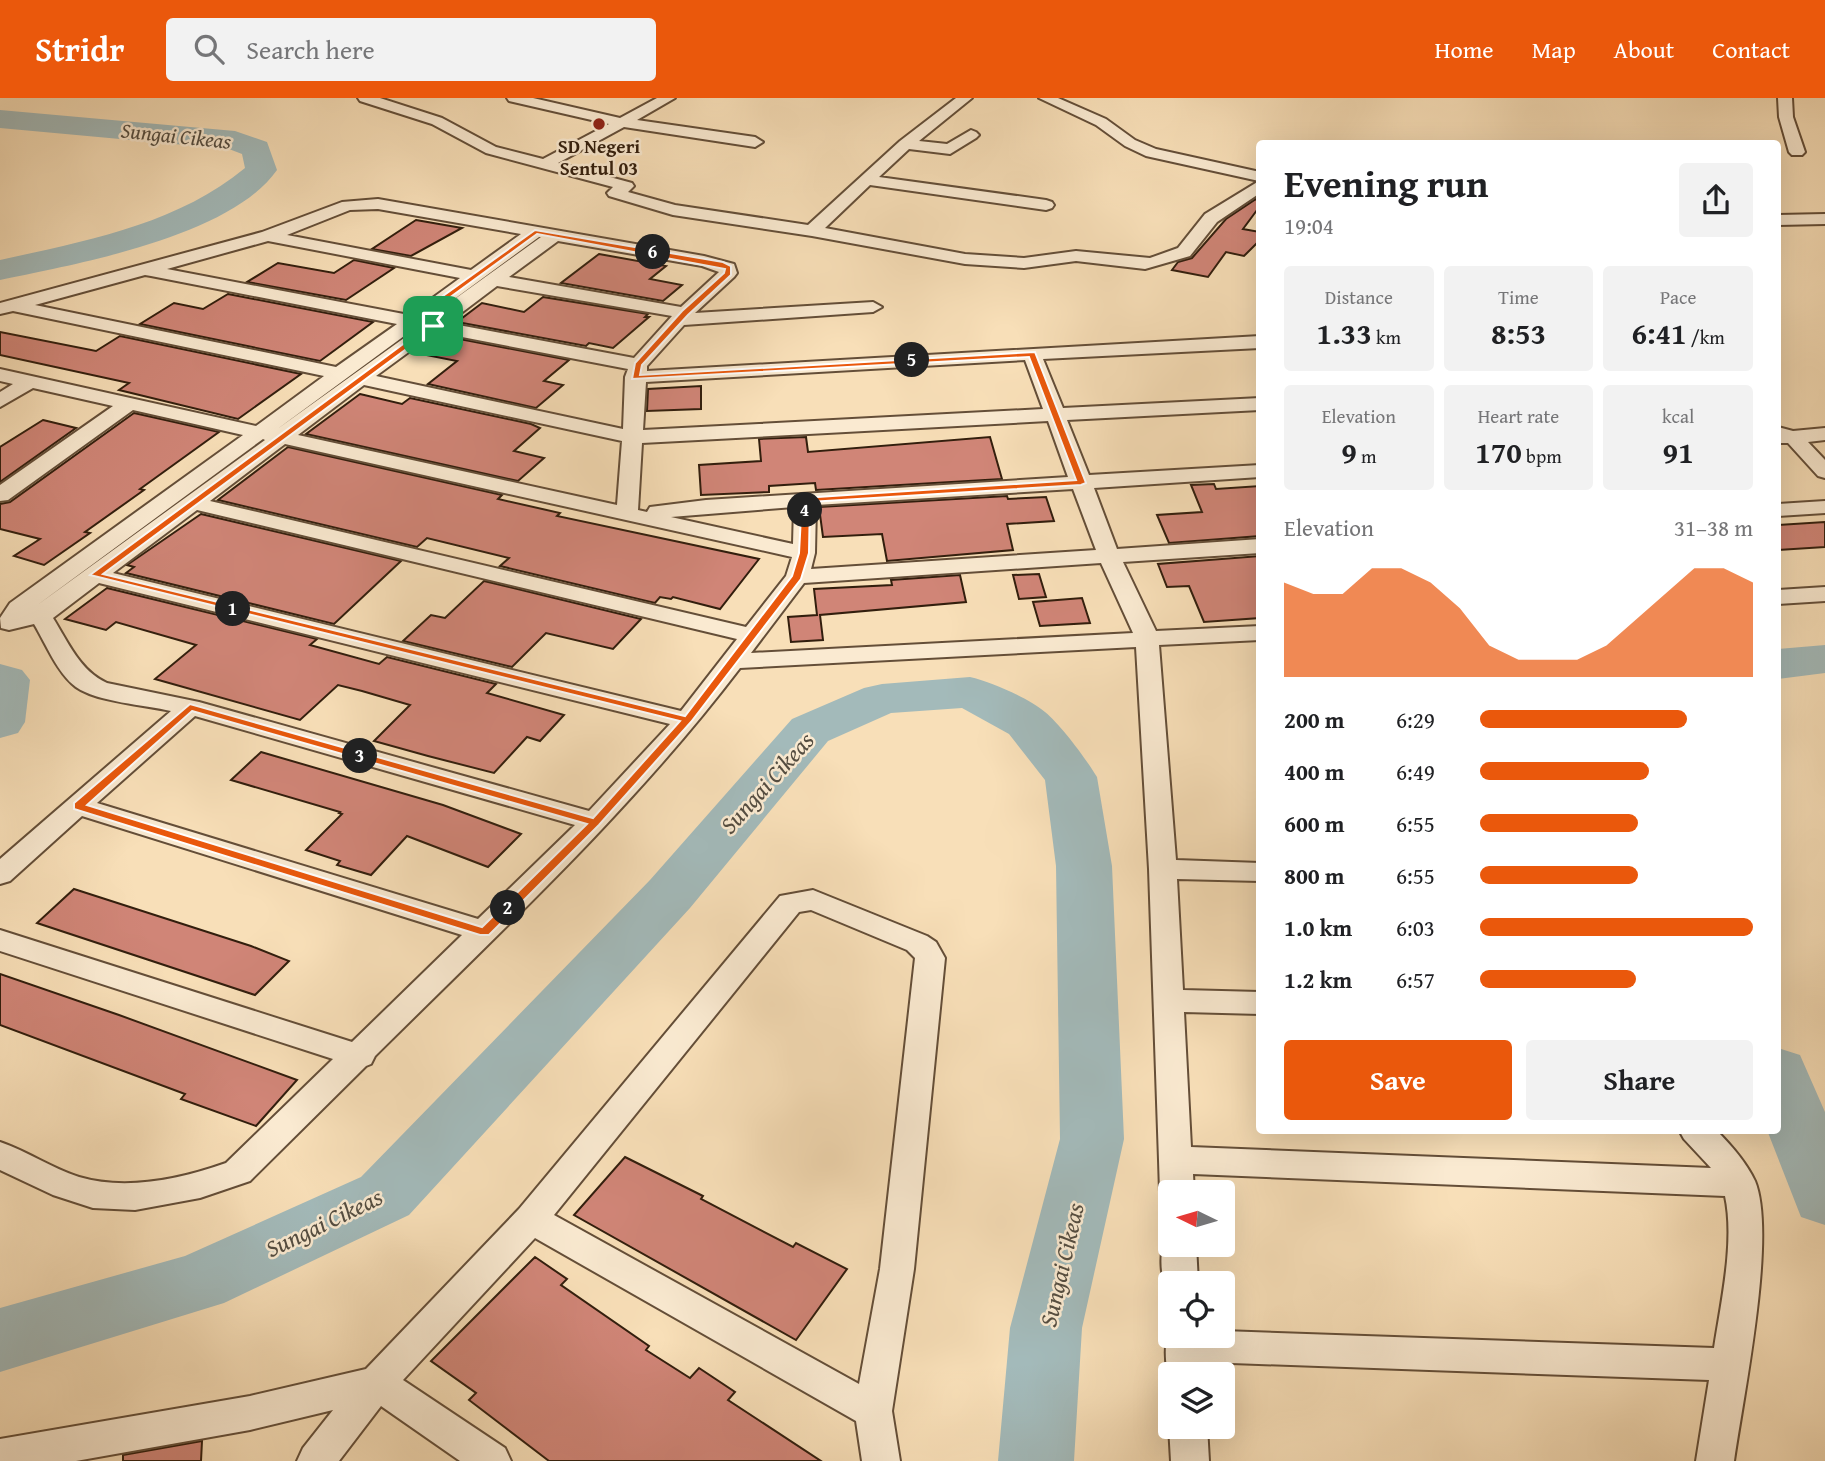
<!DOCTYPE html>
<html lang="en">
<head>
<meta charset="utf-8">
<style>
	:root { --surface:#fff; --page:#f2f2f2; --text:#202124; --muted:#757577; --accent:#ea580c }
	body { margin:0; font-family:"Gentium Book Plus",serif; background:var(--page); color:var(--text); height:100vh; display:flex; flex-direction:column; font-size:26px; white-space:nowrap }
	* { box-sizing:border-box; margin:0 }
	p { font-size:23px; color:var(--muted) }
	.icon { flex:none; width:38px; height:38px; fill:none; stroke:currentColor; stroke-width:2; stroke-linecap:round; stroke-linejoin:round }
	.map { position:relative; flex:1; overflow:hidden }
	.details { position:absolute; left:1256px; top:42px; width:525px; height:994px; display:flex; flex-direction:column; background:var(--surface); border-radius:7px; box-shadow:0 7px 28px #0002 }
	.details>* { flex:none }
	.needle { width:46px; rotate:275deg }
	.fabs { position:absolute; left:1158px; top:1082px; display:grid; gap:14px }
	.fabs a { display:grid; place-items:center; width:77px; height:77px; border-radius:7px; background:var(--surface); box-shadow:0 7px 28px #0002; font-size:35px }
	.pin { position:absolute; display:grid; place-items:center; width:60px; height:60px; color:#fff; margin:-30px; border-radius:14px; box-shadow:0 4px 10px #0006 }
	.km { position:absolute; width:35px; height:35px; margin:-18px; border-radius:50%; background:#222; color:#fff; font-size:19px; line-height:35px; text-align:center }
	.round { display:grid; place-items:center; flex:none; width:74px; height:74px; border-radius:7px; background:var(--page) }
	.head { display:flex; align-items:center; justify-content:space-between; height:119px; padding:0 28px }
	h1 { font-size:38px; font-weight:800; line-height:52px }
	.metrics { display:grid; grid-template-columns:repeat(3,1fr); gap:10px; height:119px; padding:7px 28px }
	.metrics div { display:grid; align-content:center; border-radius:7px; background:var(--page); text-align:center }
	.metrics b { font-size:30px; font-weight:800 }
	.metrics small { font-size:19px; font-weight:400 }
	.metrics p { font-size:19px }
	.chart { height:196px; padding:14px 28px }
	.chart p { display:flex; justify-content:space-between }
	.chart svg { width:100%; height:126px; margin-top:7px; fill:var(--accent); opacity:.7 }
	.primary-button { display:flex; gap:14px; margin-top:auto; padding:14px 28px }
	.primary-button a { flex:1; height:80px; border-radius:7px; background:var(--accent); color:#fff; font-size:28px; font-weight:800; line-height:80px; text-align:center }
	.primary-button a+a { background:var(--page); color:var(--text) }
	ul { padding:0 28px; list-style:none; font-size:23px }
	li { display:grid; grid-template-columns:112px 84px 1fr; align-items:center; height:52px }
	li i { height:18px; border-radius:9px; background:var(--accent) }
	header { display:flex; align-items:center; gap:42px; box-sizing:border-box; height:98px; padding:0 35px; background:var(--accent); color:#fff }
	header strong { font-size:33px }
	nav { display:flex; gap:38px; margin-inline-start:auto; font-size:24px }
	.search { width:490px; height:63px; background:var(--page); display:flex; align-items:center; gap:18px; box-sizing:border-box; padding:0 24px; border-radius:7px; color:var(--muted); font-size:26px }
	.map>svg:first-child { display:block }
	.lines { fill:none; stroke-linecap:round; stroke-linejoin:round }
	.river { fill:#a3baba; fill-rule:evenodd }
	.building { fill:#d08577; stroke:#321e0d; stroke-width:2 }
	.street-casing { stroke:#644e38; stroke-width:4 }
	.street { fill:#faead1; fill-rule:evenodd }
	.route { fill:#ea580c; stroke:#fff; stroke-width:2; fill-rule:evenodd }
	.poi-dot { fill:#8f2418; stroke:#faead1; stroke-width:2.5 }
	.labels { text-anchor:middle; stroke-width:5; stroke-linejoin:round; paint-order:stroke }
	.far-poi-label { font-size:19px; font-weight:bold; fill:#321e0d; stroke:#faead1 }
	.far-water-label { font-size:21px; font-style:italic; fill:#544d41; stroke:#faead1 }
	.water-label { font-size:24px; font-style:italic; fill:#544d41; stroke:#faead1 }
</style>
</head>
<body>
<header>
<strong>Stridr</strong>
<div class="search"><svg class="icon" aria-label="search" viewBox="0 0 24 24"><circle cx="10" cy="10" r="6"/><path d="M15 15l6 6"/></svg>Search here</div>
<nav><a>Home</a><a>Map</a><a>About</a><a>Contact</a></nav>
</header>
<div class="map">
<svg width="1825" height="1363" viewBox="0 0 1825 1363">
	<rect width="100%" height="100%" fill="#f8dfb8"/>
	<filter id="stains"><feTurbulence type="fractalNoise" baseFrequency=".00286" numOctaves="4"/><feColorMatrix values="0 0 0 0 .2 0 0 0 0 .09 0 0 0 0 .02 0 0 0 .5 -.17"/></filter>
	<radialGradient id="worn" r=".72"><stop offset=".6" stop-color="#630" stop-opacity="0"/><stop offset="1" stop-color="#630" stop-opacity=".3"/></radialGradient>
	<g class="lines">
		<g class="river">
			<path d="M0 12 235 33 267 44 277 72C230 139 76 166 0 182V162C85 143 176 127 245 70L242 56 229 51 0 30Z"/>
			<path d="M1825 547V575L1778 581V551Z"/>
			<path d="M0 566 22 572 30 582 25 624 18 635 0 640Z"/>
			<path d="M970 579C992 584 1028 600 1045 614 1061 627 1086 661 1097 679L1112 768 1124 1041 1082 1230 1074 1363H998L1010 1230 1060 1041 1056 768 1045 682 1009 636 962 610 891 615 828 643 690 810 409 1117 224 1205 0 1274V1210L185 1158 361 1079 650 782 792 621 864 590 882 586Z"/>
			<path d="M1778 950 1800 957 1825 1014V1127L1801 1119 1767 1032H1778Z"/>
		</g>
	</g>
	<g class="building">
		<path d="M1256 101 1260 108 1243 131 1260 134V142L1244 158 1226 154 1208 179 1172 172 1178 164 1192 160 1226 121Z"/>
		<path d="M416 122 462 130 411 158 372 151Z"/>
		<path d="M599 156 666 168 650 181 682 187 663 203 561 185Z"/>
		<path d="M354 162 394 170 346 202 247 184 278 165 334 175Z"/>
		<path d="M228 196 373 224 320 263 140 226 174 205 203 211Z"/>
		<path d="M543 199 648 216 645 219H649L613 250 589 245 586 248 457 224 482 205 524 214Z"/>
		<path d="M0 234 96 253 120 238 301 276 238 321 119 292 129 285 0 257Z"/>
		<path d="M439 237 569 262 544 283 563 287 536 310 428 286 457 263 416 255Z"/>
		<path d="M701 288V311L647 313 648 291Z"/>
		<path d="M360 296 402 306 410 300 531 326 540 330 514 353 544 360 518 383 306 336Z"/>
		<path d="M134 315 219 334 140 391 144 392 85 434 90 435 44 467 14 458 40 441 0 431V406L10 404Z"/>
		<path d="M43 322 76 330 0 384V349Z"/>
		<path d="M806 339 808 354 990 339 1002 381 816 392 815 385 769 388V394L701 397 699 367 761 363 759 341Z"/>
		<path d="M288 349 502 397 498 401 560 415 557 418 759 461 720 511 673 499 671 501 660 499 655 505 500 468 509 460 427 440 417 449 218 402Z"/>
		<path d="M1214 386 1216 391 1260 388V438L1169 445 1157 417 1202 414 1191 387Z"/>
		<path d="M1007 398 1008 401 1046 399 1054 423 1007 426 1013 452 887 463 882 436 823 439 819 409Z"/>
		<path d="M201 416 401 463 334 526 126 475 134 469 127 467Z"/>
		<path d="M1825 424V449L1778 452V427Z"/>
		<path d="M1260 458V520L1204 524 1189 488 1167 489 1158 466Z"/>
		<path d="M1039 476 1046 499 1019 501 1013 477Z"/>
		<path d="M960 477 966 504 820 517 823 542 791 544 788 519 817 517 814 491 892 487 891 482Z"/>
		<path d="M484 483 641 521 613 551 546 535 512 569 403 543 431 517 445 520Z"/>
		<path d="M107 490 317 541 310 547 379 566 387 559 496 586 487 595 564 617 540 643 527 639 494 675 428 658 374 643 410 607 362 593 338 587 300 622 155 581 196 547 116 524 106 532 65 521Z"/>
		<path d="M1082 500 1090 525 1040 528 1033 504Z"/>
		<path d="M261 654 443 707 521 736 488 769 407 738 371 777 337 767 340 763 306 752 342 716 339 715 340 714 231 682Z"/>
		<path d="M74 791 251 848 289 863 255 897 37 825Z"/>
		<path d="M0 876 119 917 297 982 256 1028 181 1001 185 996 0 927Z"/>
		<path d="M625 1059 703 1098 701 1101 793 1149 796 1145 847 1171 796 1242 574 1117Z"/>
		<path d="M535 1159 567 1181 561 1187 649 1248 646 1252 690 1280 699 1270 735 1294 728 1302 821 1363H549L469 1302 476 1295 431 1263Z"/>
		<path d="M202 1343 201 1363H123V1357Z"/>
	</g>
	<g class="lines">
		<g class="street-casing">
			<g id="street">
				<path d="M358 0H380L442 20 496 49 543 61 609 26 509 3 507 0H533L620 20 657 0H675L637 22 755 39 763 44 755 49 624 29 558 65 632 85 634 88 628 94 675 107 808 127 900 43 956 0H972L919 43 947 46 971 32 976 34 979 37 976 40 950 56 909 51 879 79 1046 102 1052 104 1054 107 1052 110 1046 112 870 87 825 130 965 156 1024 160 1076 153 1150 160 1178 150 1205 116 1259 83 1146 58 1125 48 1096 27 1039 0H1058L1106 21 1135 42 1156 51 1260 74V95L1217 124 1190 158 1145 171 1076 163 1024 170 965 166 812 138 673 117 609 98 607 95 613 89 486 55 432 26 360 3Z"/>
				<path d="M1778 0H1792L1793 19 1805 54 1802 57H1792L1789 54 1779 19Z"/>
				<path d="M378 101 704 158 734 166 737 175 734 179 695 215 873 204 882 209 873 214 684 227 647 268V273L1260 238V250L1043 261 1063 310 1260 300V312L1067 322 1089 377 1260 367V379L1094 390 1117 451 1260 441V455L1123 464 1156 533 1260 528V542L1159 547 1176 762 1260 765V783L1177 781 1183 892 1260 894V916L1184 914 1191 1049 1711 1070 1684 1041 1679 1032H1716C1731 1047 1746 1064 1755 1083 1777 1137 1743 1300 1734 1363H1696L1709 1282 1204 1264V1276H1171V1283C1164 1267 1164 1242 1171 1227V1237H1223V1233L1714 1250C1721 1204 1735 1143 1725 1098L1193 1076 1194 1094H1171V1106L1165 1104 1160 1094 1159 1062 1149 771 1136 549 740 570C632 712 501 833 375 958L371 966 366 968 250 1083 200 1100 135 1112 93 1110 53 1097 0 1072V1044C27 1053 51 1070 79 1079 126 1093 181 1081 226 1065L333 961 0 853V832L352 944 462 837 82 718 10 783 0 786V761L171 613C145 607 97 604 76 589 58 576 46 546 34 526L9 532 1 530 0 520 10 505 243 337 133 312 8 402 0 403V387L113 308 33 290 0 309V294L13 286 0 283V271L256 328 324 278 13 213 0 216V205L262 134 342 104ZM378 111 521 136 471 172 287 137 350 112ZM539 139H541L427 221ZM268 143 460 180 409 217 167 171ZM558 143 702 168 719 174 681 209 509 179ZM145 177 151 178 397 226 336 269 35 207ZM497 188 672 218 634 260 448 225ZM415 230H418L276 332ZM436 234 628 271 625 279 623 331 376 278ZM1025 262 1043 311 643 332 646 284ZM364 287 622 343 617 407 298 337ZM1048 323 1068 379 706 402 650 409 647 414 638 412 642 345ZM263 341 265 342 36 508ZM285 346 792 459 786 478 746 529 210 403ZM1073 391 1096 452 811 471 815 455 816 407ZM794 409 793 446 671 419ZM197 412 737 541 681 613 113 475ZM1101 465 1133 535 751 555 804 485ZM99 485 670 626 589 713 199 604 107 585C80 573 68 544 53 520ZM195 618 575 727 478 821 97 705Z"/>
				<path d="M1825 116V126L1778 127V117Z"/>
				<path d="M1778 329 1793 333 1825 330V342L1808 344 1825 362V380L1818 378 1788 345H1778Z"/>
				<path d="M1825 403V415L1778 418V406Z"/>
				<path d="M1825 489V503L1778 506V492Z"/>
				<path d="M813 792 927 838 936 844 945 860 914 1171 892 1313 900 1363H862L856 1323 535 1140 403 1282 505 1350 511 1363H460L381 1308 339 1363H297L303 1350 333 1312 250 1332 76 1363H0V1341L250 1298 366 1271 519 1111 780 798ZM811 812 907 852 915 860 880 1171 859 1286 554 1117 799 814Z"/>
				<path d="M1171 1134V1146H1196L1198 1185H1171V1196C1159 1183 1159 1152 1167 1136Z"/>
				<path d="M1171 1325V1328H1207L1209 1363H1171L1169 1328Z"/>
			</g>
		</g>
		<use href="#street" class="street"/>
	</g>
	<path class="route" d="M535 132 723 164 731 168V177L688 217 642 267 640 277 1035 254 1086 385 1081 387 810 404 809 455 801 481 691 624 599 727 489 837H480L74 711V705L190 606 593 720 680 623 90 477 426 229 408 223ZM537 136 725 171 724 175 682 213 635 265 632 281 1029 259 1076 382 802 400 799 455 792 478 685 618 103 476 436 229V226L419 222ZM192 613 587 726 482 829 87 707Z"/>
	<circle class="poi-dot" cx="599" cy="26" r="7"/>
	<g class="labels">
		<g class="far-poi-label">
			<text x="599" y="55">SD Negeri<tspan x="599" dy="22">Sentul 03</tspan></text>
		</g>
		<g class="far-water-label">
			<text transform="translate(176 38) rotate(6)" y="7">Sungai Cikeas</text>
		</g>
		<g class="water-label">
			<text transform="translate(767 685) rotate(-48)" y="8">Sungai Cikeas</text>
			<text transform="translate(324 1125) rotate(-26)" y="8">Sungai Cikeas</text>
			<text transform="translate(1062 1167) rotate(-77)" y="8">Sungai Cikeas</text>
		</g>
	</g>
	<rect width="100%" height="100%" filter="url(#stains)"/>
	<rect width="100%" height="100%" fill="url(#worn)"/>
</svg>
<div class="fabs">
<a><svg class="needle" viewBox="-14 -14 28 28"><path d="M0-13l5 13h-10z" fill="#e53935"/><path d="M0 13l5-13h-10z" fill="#757577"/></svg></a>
<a><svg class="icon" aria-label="locate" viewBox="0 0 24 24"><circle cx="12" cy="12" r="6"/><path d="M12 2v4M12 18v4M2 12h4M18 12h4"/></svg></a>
<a><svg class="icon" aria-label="layers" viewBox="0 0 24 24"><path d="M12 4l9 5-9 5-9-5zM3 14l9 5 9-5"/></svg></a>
</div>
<div class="pin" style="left:433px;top:228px;background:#1e9e55"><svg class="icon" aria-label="arrive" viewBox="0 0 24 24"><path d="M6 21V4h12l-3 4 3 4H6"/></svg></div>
<b class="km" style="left:233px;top:511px">1</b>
<b class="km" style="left:508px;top:810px">2</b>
<b class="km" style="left:360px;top:658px">3</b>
<b class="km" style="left:805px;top:412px">4</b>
<b class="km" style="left:912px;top:262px">5</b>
<b class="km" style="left:653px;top:154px">6</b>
<section class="details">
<div class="head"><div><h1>Evening run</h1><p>19:04</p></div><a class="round"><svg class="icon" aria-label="share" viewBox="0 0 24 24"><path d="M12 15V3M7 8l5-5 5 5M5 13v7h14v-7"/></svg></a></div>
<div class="metrics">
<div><p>Distance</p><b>1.33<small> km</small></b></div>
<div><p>Time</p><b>8:53</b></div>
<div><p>Pace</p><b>6:41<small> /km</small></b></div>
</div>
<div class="metrics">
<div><p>Elevation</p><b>9<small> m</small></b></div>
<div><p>Heart rate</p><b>170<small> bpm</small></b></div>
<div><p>kcal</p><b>91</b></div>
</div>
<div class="chart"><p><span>Elevation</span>31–38 m</p>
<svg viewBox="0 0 160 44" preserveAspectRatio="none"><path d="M0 44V11L10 15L20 15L30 6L40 6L50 11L60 20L70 33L80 38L90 38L100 38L110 33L120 24L130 15L140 6L150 6L160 11V44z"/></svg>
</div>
<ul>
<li><b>200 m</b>6:29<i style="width:76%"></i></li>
<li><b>400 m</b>6:49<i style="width:62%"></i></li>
<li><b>600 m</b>6:55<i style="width:58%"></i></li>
<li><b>800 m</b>6:55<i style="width:58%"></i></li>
<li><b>1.0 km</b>6:03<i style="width:100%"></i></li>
<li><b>1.2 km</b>6:57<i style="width:57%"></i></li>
</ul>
<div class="primary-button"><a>Save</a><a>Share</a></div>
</section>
</div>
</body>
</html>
